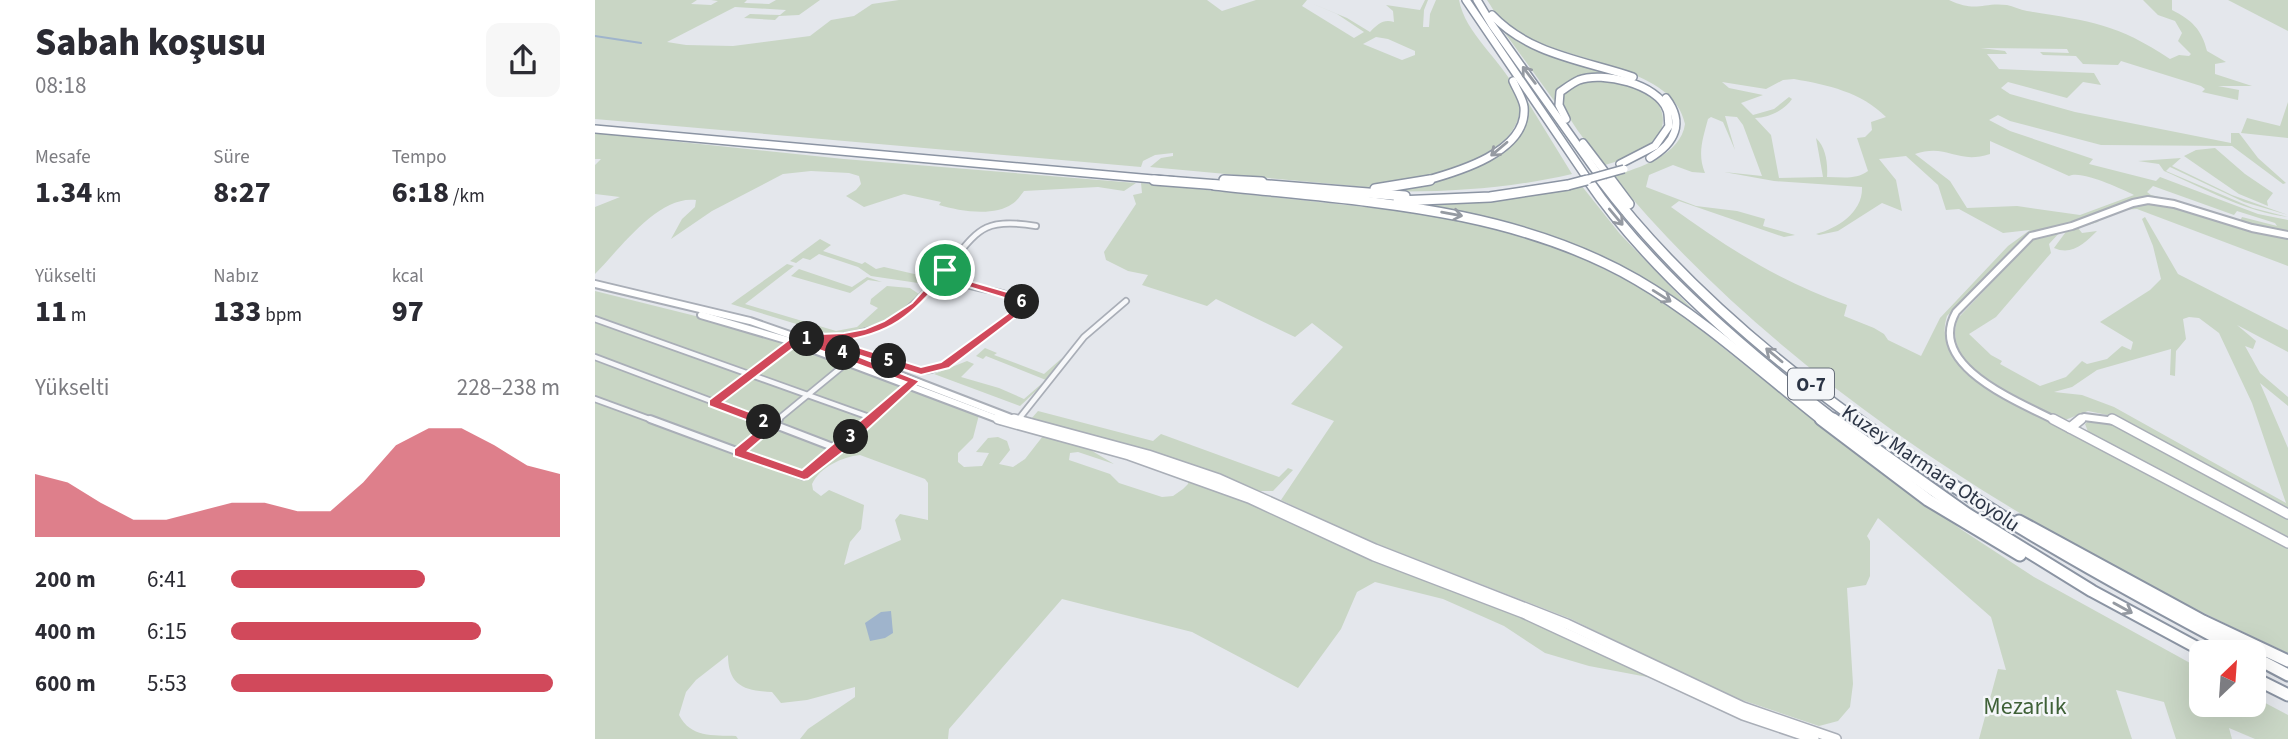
<!DOCTYPE html>
<html lang="tr">
<head>
<meta charset="utf-8">
<style>
	:root { --surface:#fff; --page:#f7f7f7; --text:#2b2b33; --muted:#7c7c81; --accent:#d1495b }
	body { margin:0; font-family:"Source Sans 3",sans-serif; background:var(--page); color:var(--text); height:100vh; display:flex; flex-direction:column; font-size:26px; white-space:nowrap }
	* { box-sizing:border-box; margin:0 }
	p { font-size:23px; color:var(--muted) }
	.icon { flex:none; width:38px; height:38px; fill:none; stroke:currentColor; stroke-width:2; stroke-linecap:round; stroke-linejoin:round }
	.map { position:relative; flex:1; overflow:hidden }
	.details { display:flex; flex-direction:column; background:var(--surface); width:595px }
	.details>* { flex:none }
	.needle { width:46px; rotate:25deg }
	.controls { position:absolute; left:1594px; top:640px; display:grid; gap:14px }
	.controls a { display:grid; place-items:center; width:77px; height:77px; border-radius:14px; background:var(--surface); box-shadow:0 7px 28px #0002; font-size:35px }
	.pin { position:absolute; display:grid; place-items:center; width:60px; height:60px; color:#fff; margin:-30px; border:4px solid #fff; border-radius:50%; box-shadow:0 2px 7px #0007 }
	.km { position:absolute; width:35px; height:35px; margin:-18px; border-radius:50%; background:#222; color:#fff; font-size:19px; line-height:35px; text-align:center }
	.round { display:grid; place-items:center; flex:none; width:74px; height:74px; border-radius:14px; background:var(--page) }
	.head { display:flex; align-items:center; justify-content:space-between; height:119px; padding:0 35px }
	h1 { font-size:38px; font-weight:800; line-height:52px }
	.stats { display:grid; grid-template-columns:repeat(3,1fr); gap:10px; height:119px; padding:7px 35px }
	.stats div { display:grid; align-content:center }
	.stats b { font-size:30px; font-weight:800 }
	.stats small { font-size:19px; font-weight:400 }
	.stats p { font-size:19px }
	.chart { height:196px; padding:14px 35px }
	.chart p { display:flex; justify-content:space-between }
	.chart svg { width:100%; height:126px; margin-top:7px; fill:var(--accent); opacity:.7 }
	ul { padding:0 35px; list-style:none; font-size:23px }
	li { display:grid; grid-template-columns:112px 84px 1fr; align-items:center; height:52px }
	li i { height:18px; border-radius:9px; background:var(--accent) }
	main { display:flex; flex:1; min-height:0 }
	.map>svg:first-child { display:block }
	.green { fill:#c9d6c5; fill-rule:evenodd }
	.water { fill:#9fb4cc }
	.lines { fill:none; stroke-linecap:round; stroke-linejoin:round }
	.stream { stroke:#9fb4cc; stroke-width:2 }
	.street-far1-casing { stroke:#a9aeb7; stroke-width:8 }
	.street-casing { stroke:#a9aeb7; stroke-width:10 }
	.secondary-far1-casing { stroke:#a9aeb7; stroke-width:10 }
	.secondary-casing { stroke:#a9aeb7; stroke-width:12 }
	.highway-far2-casing { stroke:#8b94a3; stroke-width:10 }
	.highway-far1-casing { stroke:#8b94a3; stroke-width:12 }
	.highway-casing { stroke:#8b94a3; stroke-width:15 }
	.street-far1 { stroke:#f7f8fa; stroke-width:4.5 }
	.street { stroke:#f7f8fa; stroke-width:6 }
	.secondary-far1 { stroke:#fff; stroke-width:6 }
	.secondary { stroke:#fff; stroke-width:9 }
	.highway-far2 { stroke:#fff; stroke-width:7 }
	.highway-far1 { stroke:#fff; stroke-width:9 }
	.highway { stroke:#fff; stroke-width:11 }
	.highway-bridge-far1-casing { stroke:#8b94a3; stroke-width:10; stroke-linecap:butt }
	.highway-bridge-casing { stroke:#8b94a3; stroke-width:12; stroke-linecap:butt }
	.highway-bridge-far1 { stroke:#fff; stroke-width:7 }
	.highway-bridge { stroke:#fff; stroke-width:9 }
	.oneway { stroke:#959aa2 }
	.route { fill:#d1495b; stroke:#fff; stroke-width:2; fill-rule:evenodd }
	.labels { text-anchor:middle; stroke-width:5; stroke-linejoin:round; paint-order:stroke }
	.shield { fill:#f4f6f9; stroke:#676e7b; stroke-width:2 }
	.shield-label { font-size:19px; font-weight:bold; fill:#2b3445 }
	.street-label { font-size:21px; fill:#2b3445; stroke:#f4f6f9 }
	.near-park-label { font-size:24px; fill:#3f6138; stroke:#f4f6f9 }
</style>
</head>
<body>
<main>
<section class="details">
<div class="head"><div><h1>Sabah koşusu</h1><p>08:18</p></div><a class="round"><svg class="icon" aria-label="share" viewBox="0 0 24 24"><path d="M12 15V3M7 8l5-5 5 5M5 13v7h14v-7"/></svg></a></div>
<div class="stats">
<div><p>Mesafe</p><b>1.34<small> km</small></b></div>
<div><p>Süre</p><b>8:27</b></div>
<div><p>Tempo</p><b>6:18<small> /km</small></b></div>
</div>
<div class="stats">
<div><p>Yükselti</p><b>11<small> m</small></b></div>
<div><p>Nabız</p><b>133<small> bpm</small></b></div>
<div><p>kcal</p><b>97</b></div>
</div>
<div class="chart"><p><span>Yükselti</span>228–238 m</p>
<svg viewBox="0 0 160 44" preserveAspectRatio="none"><path d="M0 44V22L10 25L20 32L30 38L40 38L50 35L60 32L70 32L80 35L90 35L100 25L110 12L120 6L130 6L140 12L150 19L160 22V44z"/></svg>
</div>
<ul>
<li><b>200 m</b>6:41<i style="width:59%"></i></li>
<li><b>400 m</b>6:15<i style="width:76%"></i></li>
<li><b>600 m</b>5:53<i style="width:98%"></i></li>
</ul>
</section>
<div class="map">
<svg width="1693" height="739" viewBox="0 0 1693 739">
	<rect width="100%" height="100%" fill="#e4e7ec"/>
	<g class="green">
		<path d="M0 0H102L96 4 116 5 123 1 116 0H152L149 3 174 4 181 0H225L204 15 184 16 180 20 149 18 155 14 185 15 191 10 140 7 72 42 91 45 138 46 215 36 236 20 259 16 277 4 304 0H612L627 11 661 0H712L707 6 759 38 769 32 742 14 716 3 752 18 775 32C783 24 788 19 799 22L798 11 791 5 825 10 830 0H833L829 10 828 27H834L835 14 841 0H864C870 33 905 59 921 90 940 130 887 163 855 173 828 181 798 186 770 187L555 167 566 158 578 156V153L560 155 548 161 546 167 0 119ZM781 37 793 39 820 51V55L807 60 768 44Z"/>
		<path d="M892 0H1354C1382 13 1387 2 1412 5 1418 6 1425 10 1432 11 1493 21 1521 23 1575 59L1584 55 1594 56 1596 54 1583 41 1587 33 1580 21 1563 15 1548 0H1577V10C1597 20 1607 30 1612 51L1631 62 1620 64V74L1657 86H1623L1644 90 1643 100 1607 92 1610 89 1606 86 1526 61 1523 65 1488 64 1481 56 1448 55 1445 52 1474 53 1472 49 1386 48 1410 51 1412 54H1392L1404 69 1499 73 1506 85 1488 82 1472 98 1413 82 1406 88 1415 94 1480 112 1636 143V133H1644L1663 158 1691 183 1688 184 1637 146 1506 145 1415 121 1403 115 1394 120 1415 131 1498 159 1494 164 1561 181 1565 177 1663 214 1693 220V234L1547 198 1468 226 1435 234 1427 239 1352 316C1341 350 1371 375 1396 391L1693 547V653C1447 541 1192 387 1018 176 1044 168 1086 155 1090 124 1078 60 953 63 908 22 901 16 897 7 892 0ZM1199 79C1233 85 1266 92 1291 117L1276 122 1277 130 1270 137 1262 138 1273 171C1261 180 1247 177 1232 177 1233 164 1231 147 1221 138L1228 177 1184 178 1176 135 1160 118C1173 118 1190 110 1197 99L1194 97 1179 109 1158 115 1146 103 1168 95 1134 88 1127 82 1171 89 1188 80ZM1130 116 1142 117 1148 125 1167 176 1129 172 1179 181 1267 187C1268 212 1243 228 1221 234L1224 235 1243 231 1287 203 1307 211 1301 180 1284 159 1311 156 1343 185 1351 210 1364 209 1408 233 1435 230 1413 246 1345 318 1326 356 1293 340 1289 334 1279 328 1249 316 1252 305C1187 283 1131 247 1076 207L1084 201 1189 237 1200 235 1168 226 1170 219 1142 211 1101 206 1051 187 1054 175 1078 165 1097 172 1110 173C1102 154 1108 138 1113 119L1116 117 1128 122 1140 150ZM1395 141 1474 176C1487 170 1526 189 1539 195L1485 215 1422 206 1372 208 1355 181 1320 154C1353 143 1361 165 1395 154ZM1558 186 1639 215 1642 211 1680 223 1682 226 1647 217 1645 221 1611 209 1556 195 1552 192Z"/>
		<path d="M1633 0H1693V31Z"/>
		<path d="M907 29 918 37 1045 83C1024 82 959 68 960 102Z"/>
		<path d="M1008 80C1042 84 1084 100 1062 141L1023 161 1010 165C998 149 962 112 969 92L982 84Z"/>
		<path d="M931 99 977 174C912 189 848 193 781 191 833 184 933 171 931 99Z"/>
		<path d="M1693 102V138L1646 133 1652 118 1685 126Z"/>
		<path d="M0 133 249 159 541 183 529 191 503 187 429 191C426 195 422 201 417 204 399 217 364 211 344 205L346 202 309 194 269 207 251 196 261 190 266 184 264 176 254 173 216 171 188 174 117 211 76 239 87 219 100 207 101 200C63 195 25 249 0 274V207L25 197 0 194V165L6 159H0Z"/>
		<path d="M1620 148 1650 174 1678 193 1672 201 1673 206 1644 194 1589 156 1601 150Z"/>
		<path d="M1586 158 1577 166 1637 195 1693 215 1649 202 1575 167 1571 171 1658 208 1693 217C1650 212 1609 188 1569 171L1564 164 1543 161Z"/>
		<path d="M546 183 845 215 936 238 991 260 1041 285 1086 314 1222 423 1367 530 1439 577 1606 669V705H1659V697L1693 715V739H1660L1634 728 1637 739H1581L1569 702 1521 690 1537 739H1384L1403 669 1411 670 1396 617 1283 518 1272 536 1275 541V576L1271 585 1252 588 1258 684 1255 707 1243 721 1224 726 1129 694 976 619 759 535 686 500 739 421 696 404 748 347 717 323 700 337 621 299 612 306 547 285 553 275 533 271 511 260 509 252 541 204 538 195 547 193Z"/>
		<path d="M986 185 1025 234 1101 313 1042 276 988 250 801 204Z"/>
		<path d="M1562 202 1693 237V266L1542 209 1527 210 1540 204Z"/>
		<path d="M1550 217 1583 274 1693 330V352L1642 325 1661 341 1658 349 1650 346 1665 373 1693 397V406L1665 383 1693 448V510L1522 417 1493 411 1470 420 1464 419C1429 401 1343 370 1363 318L1440 237 1466 231 1454 244 1456 253 1401 317 1374 334 1396 355 1407 361 1405 364 1445 386 1471 377 1487 361 1492 364 1512 359 1527 346 1536 350 1538 342 1505 322 1555 290 1566 279 1558 246 1547 219ZM1594 317 1604 318 1624 333 1657 403 1691 503 1519 407 1487 395 1459 392 1477 387 1502 370 1576 349 1575 375 1580 376 1581 351 1591 339 1588 319Z"/>
		<path d="M1505 219 1503 222 1483 228 1487 233 1502 231C1490 243 1477 256 1459 248L1473 229Z"/>
		<path d="M225 239 236 245 228 251 267 264 270 262 281 269 289 267 328 276 330 280 323 283 276 276 263 267 224 254 215 260 208 258 201 263 195 261Z"/>
		<path d="M192 264 199 266 150 304 241 331 262 327 283 308 275 304 276 299 292 286 315 288 324 294C306 322 266 334 234 334L136 304Z"/>
		<path d="M204 269 257 287 272 277 287 282 273 280 255 293 196 276Z"/>
		<path d="M0 291 169 333 384 415 378 438 363 453V462L369 467 387 466 394 453 381 452 393 438 403 437 412 441 415 450 404 464 418 467 430 459 448 436 482 442 519 464 483 452 475 453 474 460 515 474 524 483 567 497 578 496 588 489 593 484 595 475 928 613 1063 679 994 666 950 653 909 626 848 599 780 582 762 592 746 629 703 688 597 632 467 599 354 729 353 739H205L213 729 260 697V687L212 700 186 703 177 692C149 691 133 685 133 655L101 680 91 692 84 715C96 738 117 735 141 736L143 739H0ZM265 455 330 479 333 483V520L305 514 300 520 306 540 249 565 255 542 266 529 269 505 234 490 226 496 218 490 217 484C225 467 247 457 265 455Z"/>
		<path d="M390 348 402 353 399 355 449 374 467 358 454 379 425 406 339 374 372 361 379 364 366 377 404 388 429 399 451 380 391 356 388 359 381 356Z"/>
		<path d="M443 411 558 441 566 434 684 477 693 468 698 470 678 491H665L603 467 436 419Z"/>
		<path d="M1495 420 1513 421 1693 518V538L1494 434 1490 424Z"/>
	</g>
	<path class="water" d="M296 611 298 633 290 638 275 641 270 623 286 612Z"/>
	<g class="lines">
		<path class="stream" d="M0 36 46 43"/>
		<g class="street-far1-casing">
			<g id="street-far1">
				<path d="M0 319 277 418"/>
				<path d="M211 339 238 343 326 371 336 370 350 365 430 306C408 283 370 296 350 270 383 231 386 217 441 226"/>
				<path d="M227 339C294 331 307 320 350 270"/>
				<path d="M0 357 169 421"/>
				<path d="M0 399 60 421"/>
				<path d="M118 403 199 341"/>
				<path d="M423 420 489 337 531 301"/>
				<path d="M181 421 254 361"/>
				<path d="M272 421 316 383"/>
			</g>
		</g>
		<g class="street-casing">
			<g id="street">
				<path d="M55 419 209 476 274 419"/>
				<path d="M165 419 243 449"/>
				<path d="M143 453 184 419"/>
			</g>
		</g>
		<g class="secondary-far1-casing">
			<g id="secondary-far1">
				<path d="M0 284 155 321 258 357 424 421"/>
				<path d="M106 315 198 342 408 421"/>
				<path d="M1461 421C1425 402 1330 366 1361 312L1436 236 1477 226 1538 203 1553 200 1579 204 1657 228 1693 235"/>
				<path d="M1484 421 1489 417 1520 421"/>
			</g>
		</g>
		<g class="secondary-casing">
			<g id="secondary">
				<path d="M403 419 534 455 654 498 779 556 928 613 1148 715 1219 739"/>
				<path d="M419 419 553 455 624 479 780 549 972 624 1148 707 1241 739"/>
				<path d="M1458 419 1693 543"/>
				<path d="M1517 419 1693 514"/>
				<path d="M1475 428 1486 419"/>
			</g>
		</g>
		<g class="highway-far2-casing">
			<g id="highway-far2">
				<path d="M871 0 994 181"/>
				<path d="M882 0 897 25 1008 181"/>
				<path d="M897 15C935 55 988 60 1038 77"/>
				<path d="M971 119 964 105 965 92C971 88 977 83 984 80 1007 71 1063 84 1072 110 1074 115 1073 122 1074 126L1060 146 1025 164"/>
				<path d="M0 129 580 181"/>
				<path d="M988 143 1017 181"/>
				<path d="M1055 158C1080 143 1090 123 1071 98"/>
				<path d="M629 180 654 181"/>
				<path d="M829 181C862 172 933 152 929 107 928 99 921 88 918 81"/>
			</g>
		</g>
		<g class="highway-far1-casing">
			<g id="highway-far1">
				<path d="M559 180 624 185"/>
				<path d="M629 180 667 182"/>
				<path d="M993 180C1053 269 1156 355 1241 421"/>
				<path d="M1006 180C1076 273 1169 353 1263 421"/>
				<path d="M1016 180 1034 204"/>
				<path d="M661 184 810 196"/>
				<path d="M619 185C761 201 915 206 1042 280 1109 319 1167 373 1228 421"/>
				<path d="M780 189 835 180"/>
				<path d="M803 201 895 197 973 185"/>
			</g>
		</g>
		<g class="highway-casing">
			<g id="highway">
				<path d="M1226 419 1333 500 1425 555"/>
				<path d="M1238 419 1372 514 1497 591 1612 653"/>
				<path d="M1261 419C1384 509 1516 582 1650 653"/>
				<path d="M1424 521 1608 621 1693 661"/>
				<path d="M1659 657 1693 675"/>
				<path d="M1659 678 1693 695"/>
			</g>
		</g>
		<use href="#street-far1" class="street-far1"/>
		<use href="#street" class="street"/>
		<use href="#secondary-far1" class="secondary-far1"/>
		<use href="#secondary" class="secondary"/>
		<use href="#highway-far2" class="highway-far2"/>
		<use href="#highway-far1" class="highway-far1"/>
		<use href="#highway" class="highway"/>
		<g class="highway-bridge-far1-casing">
			<path id="highway-bridge-far1" d="M986 181 1029 169"/>
		</g>
		<g class="highway-bridge-casing">
			<path id="highway-bridge" d="M973 185 992 180"/>
		</g>
		<use href="#highway-bridge-far1" class="highway-bridge-far1"/>
		<use href="#highway-bridge" class="highway-bridge"/>
	</g>
	<defs><path id="oneway-shaft" d="M-6 0H5M1.5-3L5.5 0L1.5 3" fill="none" stroke-width="1.6" stroke-linecap="round" stroke-linejoin="round" transform="scale(1.75)"/></defs>
	<g class="oneway">
		<use href="#oneway-shaft" transform="translate(934 75) rotate(-127)"/>
		<use href="#oneway-shaft" transform="translate(904 149) rotate(140)"/>
		<use href="#oneway-shaft" transform="translate(857 214) rotate(10)"/>
		<use href="#oneway-shaft" transform="translate(1021 217) rotate(50)"/>
		<use href="#oneway-shaft" transform="translate(1067 296) rotate(32)"/>
		<use href="#oneway-shaft" transform="translate(1179 355) rotate(-140)"/>
		<use href="#oneway-shaft" transform="translate(1528 608) rotate(29)"/>
	</g>
	<path class="route" d="M350 266 361 277 423 295 435 306 354 368 326 375 250 351 325 381 248 452 213 479 209 480 139 456V449L167 426 114 406V400L200 335 249 333 270 329 289 321 317 303ZM350 276 354 281 416 300 423 306 346 362 326 367 243 341C295 335 318 315 350 276ZM205 343 311 382 207 470 153 451 183 425 181 422 128 402Z"/>
	<g class="labels">
		<rect class="shield" x="1193" y="368.5" width="46" height="31" rx="5"/>
		<g class="shield-label">
			<text x="1216" y="391">O-7</text>
		</g>
		<g class="street-label">
			<text transform="translate(1336 468) rotate(34)" y="7">Kuzey Marmara Otoyolu</text>
		</g>
		<g class="near-park-label">
			<text x="1430" y="714">Mezarlık</text>
		</g>
	</g>
</svg>
<div class="controls">
<a><svg class="needle" viewBox="-14 -14 28 28"><path d="M0-13l5 13h-10z" fill="#e53935"/><path d="M0 13l5-13h-10z" fill="#7c7c81"/></svg></a>
</div>
<div class="pin" style="left:350px;top:270px;background:#1e9e55"><svg class="icon" aria-label="arrive" viewBox="0 0 24 24"><path d="M6 21V4h12l-3 4 3 4H6"/></svg></div>
<b class="km" style="left:212px;top:339px">1</b>
<b class="km" style="left:169px;top:422px">2</b>
<b class="km" style="left:256px;top:437px">3</b>
<b class="km" style="left:248px;top:353px">4</b>
<b class="km" style="left:294px;top:361px">5</b>
<b class="km" style="left:427px;top:302px">6</b>
</div>
</main>
</body>
</html>
